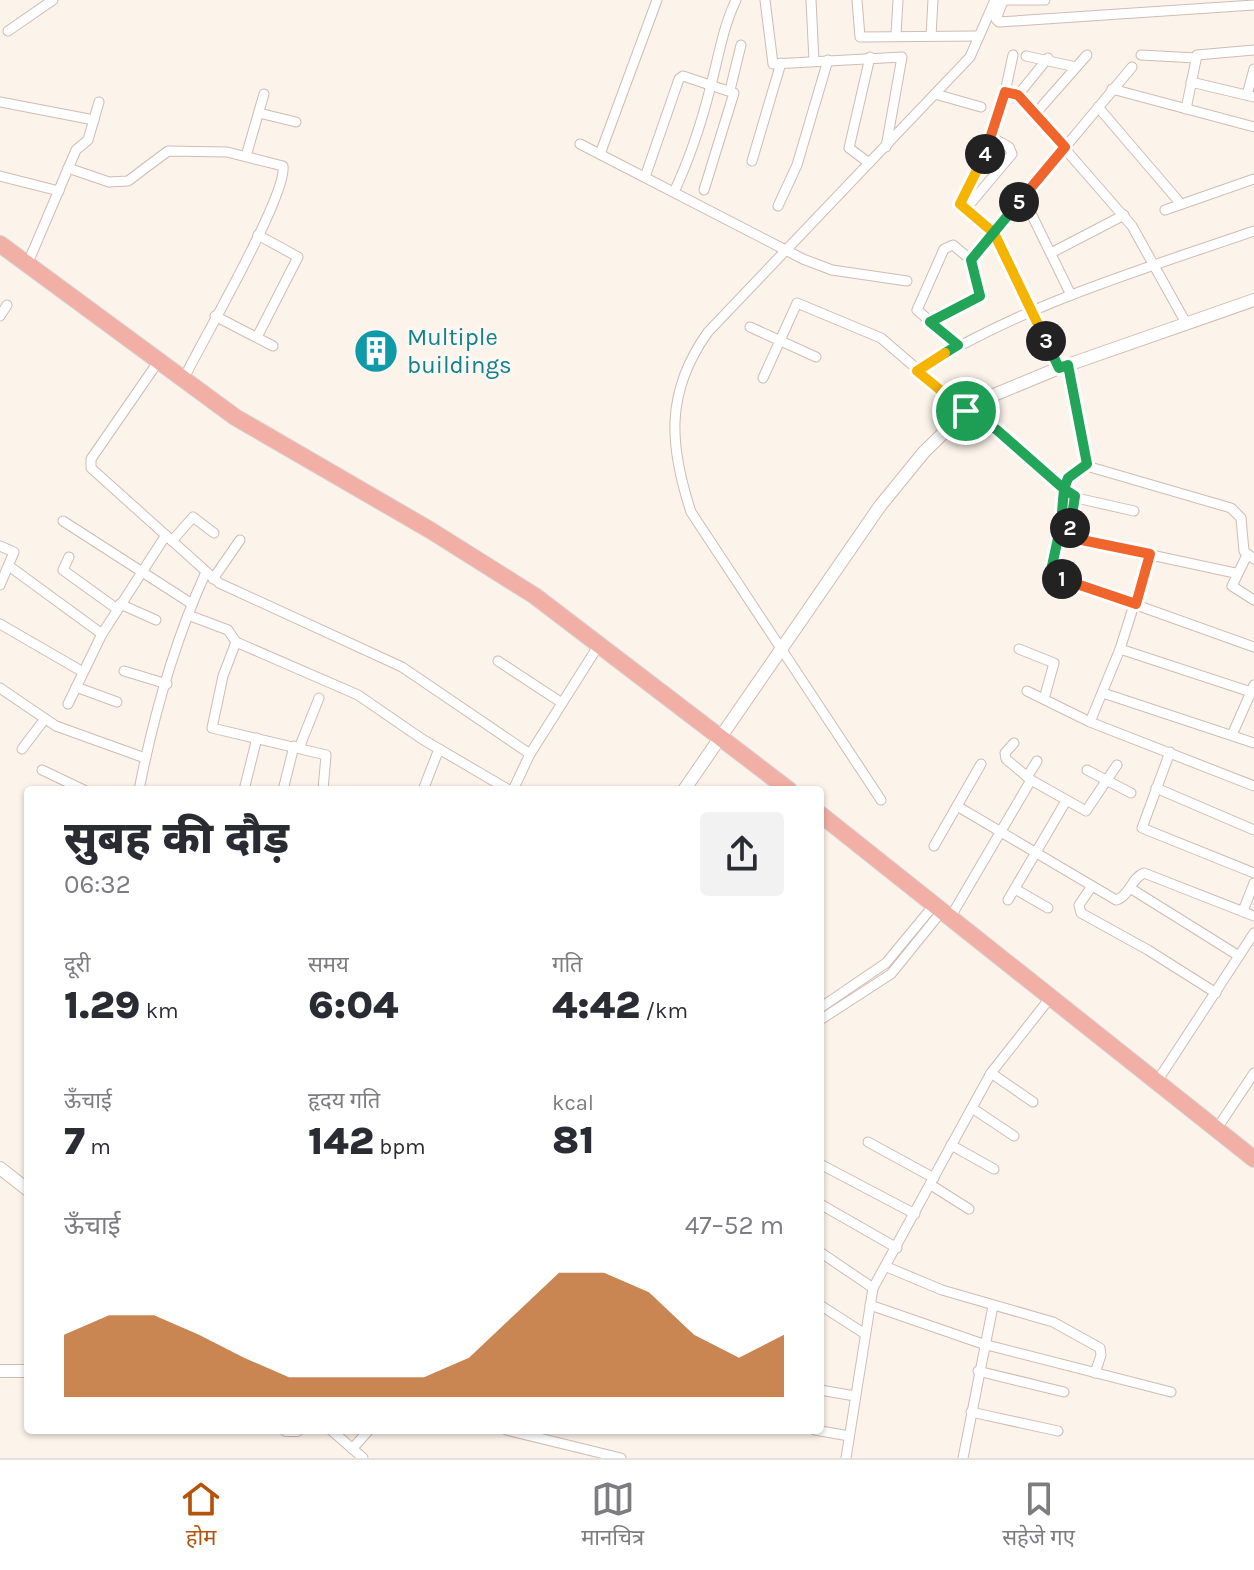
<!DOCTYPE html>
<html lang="hi">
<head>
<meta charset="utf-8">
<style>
	:root { --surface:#fff; --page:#f2f2f3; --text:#2b2b33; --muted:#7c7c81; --line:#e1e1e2; --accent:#b45309 }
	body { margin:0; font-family:Karla,"Noto Sans Devanagari",sans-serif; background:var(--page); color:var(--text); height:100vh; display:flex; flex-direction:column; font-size:30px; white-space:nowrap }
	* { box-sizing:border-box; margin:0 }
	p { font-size:26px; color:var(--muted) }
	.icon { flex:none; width:44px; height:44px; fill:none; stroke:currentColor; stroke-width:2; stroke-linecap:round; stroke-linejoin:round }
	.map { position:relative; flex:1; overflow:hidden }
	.drawer { position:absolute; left:24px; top:786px; width:800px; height:648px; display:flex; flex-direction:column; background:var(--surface); border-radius:8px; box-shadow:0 2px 6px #0004 }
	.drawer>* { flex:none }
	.pin { position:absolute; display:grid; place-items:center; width:68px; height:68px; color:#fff; margin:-34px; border:4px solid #fff; border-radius:50%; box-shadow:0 2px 8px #0007 }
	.km { position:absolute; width:40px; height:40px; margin:-20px; border-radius:50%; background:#222; color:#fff; font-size:22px; line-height:40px; text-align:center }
	.round { display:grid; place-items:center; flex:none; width:84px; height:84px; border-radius:8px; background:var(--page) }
	.headline { display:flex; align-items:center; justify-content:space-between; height:136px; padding:0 40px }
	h1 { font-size:44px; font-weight:800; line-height:60px }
	.metrics { display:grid; grid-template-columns:repeat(3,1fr); gap:12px; height:136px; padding:8px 40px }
	.metrics div { display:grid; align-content:center }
	.metrics b { font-size:40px; font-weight:800 }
	.metrics small { font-size:22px; font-weight:400 }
	.metrics p { font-size:22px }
	.chart { height:224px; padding:16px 40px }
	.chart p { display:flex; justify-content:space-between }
	.chart svg { width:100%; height:144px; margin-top:8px; fill:var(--accent); opacity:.7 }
	.tabs { display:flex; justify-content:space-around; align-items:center; height:112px; border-top:2px solid var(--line); background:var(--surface); font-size:22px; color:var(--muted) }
	.tabs a { display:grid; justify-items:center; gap:4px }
	.tabs .current { color:var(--accent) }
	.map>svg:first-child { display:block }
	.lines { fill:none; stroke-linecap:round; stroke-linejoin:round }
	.street-casing { stroke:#d0bcb3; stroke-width:11 }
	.secondary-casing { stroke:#d3bbb0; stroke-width:14 }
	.highway-casing { stroke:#d9d0cd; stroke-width:18 }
	.street { stroke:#fff; stroke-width:9 }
	.secondary { stroke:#fff; stroke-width:12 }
	.highway { stroke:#f2afa5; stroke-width:16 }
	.split-1-casing { stroke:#fff; stroke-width:16 }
	.split-2-casing { stroke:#fff; stroke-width:16 }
	.split-3-casing { stroke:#fff; stroke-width:16 }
	.split-4-casing { stroke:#fff; stroke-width:16 }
	.split-5-casing { stroke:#fff; stroke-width:16 }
	.split-6-casing { stroke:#fff; stroke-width:16 }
	.split-7-casing { stroke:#fff; stroke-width:16 }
	.split-1 { stroke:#22a559; stroke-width:10 }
	.split-2 { stroke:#f0652b; stroke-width:10 }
	.split-3 { stroke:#22a559; stroke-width:10 }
	.split-4 { stroke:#f5b400; stroke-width:10 }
	.split-5 { stroke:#f0652b; stroke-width:10 }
	.split-6 { stroke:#22a559; stroke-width:10 }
	.split-7 { stroke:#f5b400; stroke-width:10 }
	.labels { text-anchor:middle; stroke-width:7; stroke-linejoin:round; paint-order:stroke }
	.culture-label { font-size:24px; fill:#0d838f; stroke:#fef7f1; text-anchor:start }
</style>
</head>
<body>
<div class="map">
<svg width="1254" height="1458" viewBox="0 0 1254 1458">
	<rect width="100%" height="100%" fill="#fcf3ea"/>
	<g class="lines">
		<g class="street-casing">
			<g id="street">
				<path d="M765 0 773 64 902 57 886 147"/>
				<path d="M811 0 814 61"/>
				<path d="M857 0 860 37 979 36"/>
				<path d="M1001 0H1045"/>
				<path d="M1003 1 996 19 999 22 1254 5"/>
				<path d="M8 31 53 0"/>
				<path d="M896 35 898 0"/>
				<path d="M931 36 933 0"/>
				<path d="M1013 55 1005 92 1018 95 1132 226 1186 323"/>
				<path d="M1141 55 1196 58"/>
				<path d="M1026 56 1076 67"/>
				<path d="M1191 82 1254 97"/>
				<path d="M1112 89 1254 127"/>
				<path d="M730 90 741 45"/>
				<path d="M1005 92 993 138 960 204 994 233 1059 368"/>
				<path d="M935 94 981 107"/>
				<path d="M1018 95 1048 58"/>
				<path d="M1247 95 1254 69"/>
				<path d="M0 102 94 120"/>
				<path d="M1098 107 1181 204"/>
				<path d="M1186 109 1197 55 1254 50"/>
				<path d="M259 113 296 122"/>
				<path d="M1035 114 1087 55"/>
				<path d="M580 144 803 259 832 270 907 281"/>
				<path d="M600 154 657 0"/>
				<path d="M246 156 264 94"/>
				<path d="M752 161 781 63"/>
				<path d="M869 163 849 148 870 57"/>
				<path d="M68 168 109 182 128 181 168 151 227 152 283 166C288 194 200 345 183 380"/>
				<path d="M0 176 59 191"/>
				<path d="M645 177 679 79 683 76 734 93 704 190"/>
				<path d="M674 192C690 158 702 121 711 85 719 55 723 27 736 0"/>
				<path d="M1023 197 1071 295"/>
				<path d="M778 206 797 165 828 60"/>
				<path d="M965 210 1012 154 1009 147 993 138"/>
				<path d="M1165 210 1254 179"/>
				<path d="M1053 252 1124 215"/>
				<path d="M27 265 76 150 88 140 99 102"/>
				<path d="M0 316 7 305"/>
				<path d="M215 316 273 346"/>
				<path d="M930 322 980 296 971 260"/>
				<path d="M750 327 816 357"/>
				<path d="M257 337 298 257 258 235"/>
				<path d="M958 345 917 310 944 249 953 245 971 260 1132 67"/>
				<path d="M158 362 91 459V468L219 583 402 667 530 754 513 790"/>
				<path d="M1068 365 1090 467 1231 508 1241 518 1244 551 1254 559"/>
				<path d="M917 371C1021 305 1138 271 1254 231"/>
				<path d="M763 378 797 303 881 338 966 411 997 430 1064 489C1065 513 1044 562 1058 577L1254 647"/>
				<path d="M1087 464 1068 478 1064 489 1081 499 1134 511"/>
				<path d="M1075 496 1069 532 1072 538 1235 573"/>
				<path d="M63 521 192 604"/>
				<path d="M172 541 193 517 214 533"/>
				<path d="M0 546 14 552 0 585"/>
				<path d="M1247 555 1232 586 1254 600"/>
				<path d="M69 557 63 570 117 609"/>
				<path d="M9 566 102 634"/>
				<path d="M213 579 240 540"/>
				<path d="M120 604 156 620"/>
				<path d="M188 615 228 630 236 642"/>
				<path d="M0 624 83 672"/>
				<path d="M1019 649 1054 663 1044 699"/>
				<path d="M1120 649 1254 693"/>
				<path d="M498 661 562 703"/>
				<path d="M124 671 167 684"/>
				<path d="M76 687 117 702"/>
				<path d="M0 688 56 726 145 758"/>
				<path d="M1027 691 1090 722 1254 786"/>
				<path d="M1103 693 1254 743"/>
				<path d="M68 704 102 634 166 535"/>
				<path d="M1090 722 1120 649 1150 554"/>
				<path d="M1232 735 1254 685"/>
				<path d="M1014 743 1005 753 1006 759 1031 780 1086 811 1117 765"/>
				<path d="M299 748 319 698"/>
				<path d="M22 749 44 720"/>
				<path d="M1170 752 1142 828 1254 873"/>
				<path d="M530 754 595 651"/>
				<path d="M42 770 84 790"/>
				<path d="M1087 770 1131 793"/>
				<path d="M1027 777 1037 761"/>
				<path d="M1156 788 1254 830"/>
				<path d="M139 790C153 718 175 641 205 574"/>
				<path d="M244 790 257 738"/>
				<path d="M283 790 294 746"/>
				<path d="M323 790 326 755 212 728 223 676 236 642 358 695 422 739 509 790"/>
				<path d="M423 790 439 749"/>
				<path d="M881 800 691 512C669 445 665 392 708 332L970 57 995 0"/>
				<path d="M957 806 1116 900C1129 897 1131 878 1144 873L1254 916"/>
				<path d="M934 846 981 764"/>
				<path d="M1092 886 1079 905 1081 913 1148 950 1216 993"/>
				<path d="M1130 888 1239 956"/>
				<path d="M1015 889 1048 908"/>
				<path d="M1008 900 1066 801"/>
				<path d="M1243 911 1254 883"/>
				<path d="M950 918 1031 780"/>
				<path d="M820 1008 886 963 934 905"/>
				<path d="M820 1020 891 974 942 911"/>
				<path d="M991 1073 1033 1102"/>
				<path d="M1156 1083 1254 933"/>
				<path d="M972 1108 1014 1136"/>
				<path d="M1216 1130 1254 1073"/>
				<path d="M868 1142 934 1178"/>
				<path d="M951 1145 994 1169"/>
				<path d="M820 1164 915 1214"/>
				<path d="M931 1185 969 1209"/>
				<path d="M820 1204 897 1248"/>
				<path d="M820 1252 873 1288"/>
				<path d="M887 1267 942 1290 1053 1322 1100 1348 1101 1355 1095 1373"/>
				<path d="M820 1305 865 1334"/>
				<path d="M870 1305 983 1344 1171 1392"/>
				<path d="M978 1371 1064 1392"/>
				<path d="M820 1390 855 1396"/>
				<path d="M971 1412 1058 1431"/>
				<path d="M331 1430 363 1458"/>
				<path d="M506 1430 621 1458"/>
				<path d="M815 1430 849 1436"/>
				<path d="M352 1449 369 1430"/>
				<path d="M846 1458 873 1288 991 1073 1050 998"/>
				<path d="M963 1458 993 1306"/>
			</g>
		</g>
		<g class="secondary-casing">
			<g id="secondary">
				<path d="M684 790 880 506 924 452 966 411 989 397 1059 368 1254 300"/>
				<path d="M0 1168 28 1190"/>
				<path d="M0 1371H28"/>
				<path d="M286 1430H297"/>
			</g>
		</g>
		<g class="highway-casing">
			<g id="highway">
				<path d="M0 244 235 417 430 530 535 596 789 790"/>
				<path d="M820 814 1254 1159"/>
			</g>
		</g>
		<use href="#street" class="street"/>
		<use href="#secondary" class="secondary"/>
		<use href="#highway" class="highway"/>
	</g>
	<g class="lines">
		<g class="split-1-casing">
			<path id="split-1" d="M966 411 997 430 1064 489 1061 524 1052 566 1053 573 1062 579"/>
		</g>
		<g class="split-2-casing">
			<path id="split-2" d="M1062 579 1136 604 1150 554 1072 538 1070 528"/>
		</g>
		<g class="split-3-casing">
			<path id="split-3" d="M1046 341 1059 368 1068 365 1087 464 1068 478 1064 489 1075 496 1070 528"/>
		</g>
		<g class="split-4-casing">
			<path id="split-4" d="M985 154 960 204 994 233 1046 341"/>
		</g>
		<g class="split-5-casing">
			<path id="split-5" d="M985 154 1005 92 1018 95 1065 147 1019 202"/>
		</g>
		<g class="split-6-casing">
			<path id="split-6" d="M945 353 958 345 930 322 980 296 971 260 1019 202"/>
		</g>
		<g class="split-7-casing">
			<path id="split-7" d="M945 353 917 371 966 411"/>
		</g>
		<use href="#split-1" class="split-1"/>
		<use href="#split-2" class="split-2"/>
		<use href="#split-3" class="split-3"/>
		<use href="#split-4" class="split-4"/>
		<use href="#split-5" class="split-5"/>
		<use href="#split-6" class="split-6"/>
		<use href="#split-7" class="split-7"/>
	</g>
	<defs>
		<g id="building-disc" transform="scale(2.3)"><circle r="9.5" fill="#0f9aa8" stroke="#fef7f1"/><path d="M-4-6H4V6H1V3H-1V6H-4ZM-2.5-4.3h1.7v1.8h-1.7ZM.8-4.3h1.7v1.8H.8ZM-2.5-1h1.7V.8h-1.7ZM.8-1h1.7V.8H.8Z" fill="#fff"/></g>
	</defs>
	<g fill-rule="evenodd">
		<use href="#building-disc" x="376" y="351"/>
	</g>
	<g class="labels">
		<g class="culture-label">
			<text x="407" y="345">Multiple<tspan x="407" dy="28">buildings</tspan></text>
		</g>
	</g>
</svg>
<div class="pin" style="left:966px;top:411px;background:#1e9e55"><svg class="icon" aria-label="arrive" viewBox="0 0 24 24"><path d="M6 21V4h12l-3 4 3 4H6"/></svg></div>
<b class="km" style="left:1062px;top:579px">1</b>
<b class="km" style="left:1070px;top:528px">2</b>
<b class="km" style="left:1046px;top:341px">3</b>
<b class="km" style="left:985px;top:154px">4</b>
<b class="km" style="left:1019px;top:202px">5</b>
<section class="drawer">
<div class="headline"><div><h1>सुबह की दौड़</h1><p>06:32</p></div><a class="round"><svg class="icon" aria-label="share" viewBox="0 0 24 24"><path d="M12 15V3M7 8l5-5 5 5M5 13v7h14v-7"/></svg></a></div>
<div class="metrics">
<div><p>दूरी</p><b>1.29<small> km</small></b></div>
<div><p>समय</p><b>6:04</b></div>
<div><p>गति</p><b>4:42<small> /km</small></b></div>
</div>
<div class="metrics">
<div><p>ऊँचाई</p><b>7<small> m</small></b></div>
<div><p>हृदय गति</p><b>142<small> bpm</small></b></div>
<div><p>kcal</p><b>81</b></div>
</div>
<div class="chart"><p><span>ऊँचाई</span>47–52 m</p>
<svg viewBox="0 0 160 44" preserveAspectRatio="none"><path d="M0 44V25L10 19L20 19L30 25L40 32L50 38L60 38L70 38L80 38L90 32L100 19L110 6L120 6L130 12L140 25L150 32L160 25V44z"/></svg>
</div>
</section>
</div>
<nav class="tabs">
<a class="current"><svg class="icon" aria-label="home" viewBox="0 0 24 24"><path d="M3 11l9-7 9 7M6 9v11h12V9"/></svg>होम</a>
<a><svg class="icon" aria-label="map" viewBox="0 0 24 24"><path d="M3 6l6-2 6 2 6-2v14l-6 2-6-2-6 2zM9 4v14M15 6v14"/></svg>मानचित्र</a>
<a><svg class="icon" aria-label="saved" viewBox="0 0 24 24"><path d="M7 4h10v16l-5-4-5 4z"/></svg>सहेजे गए</a>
</nav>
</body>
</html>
